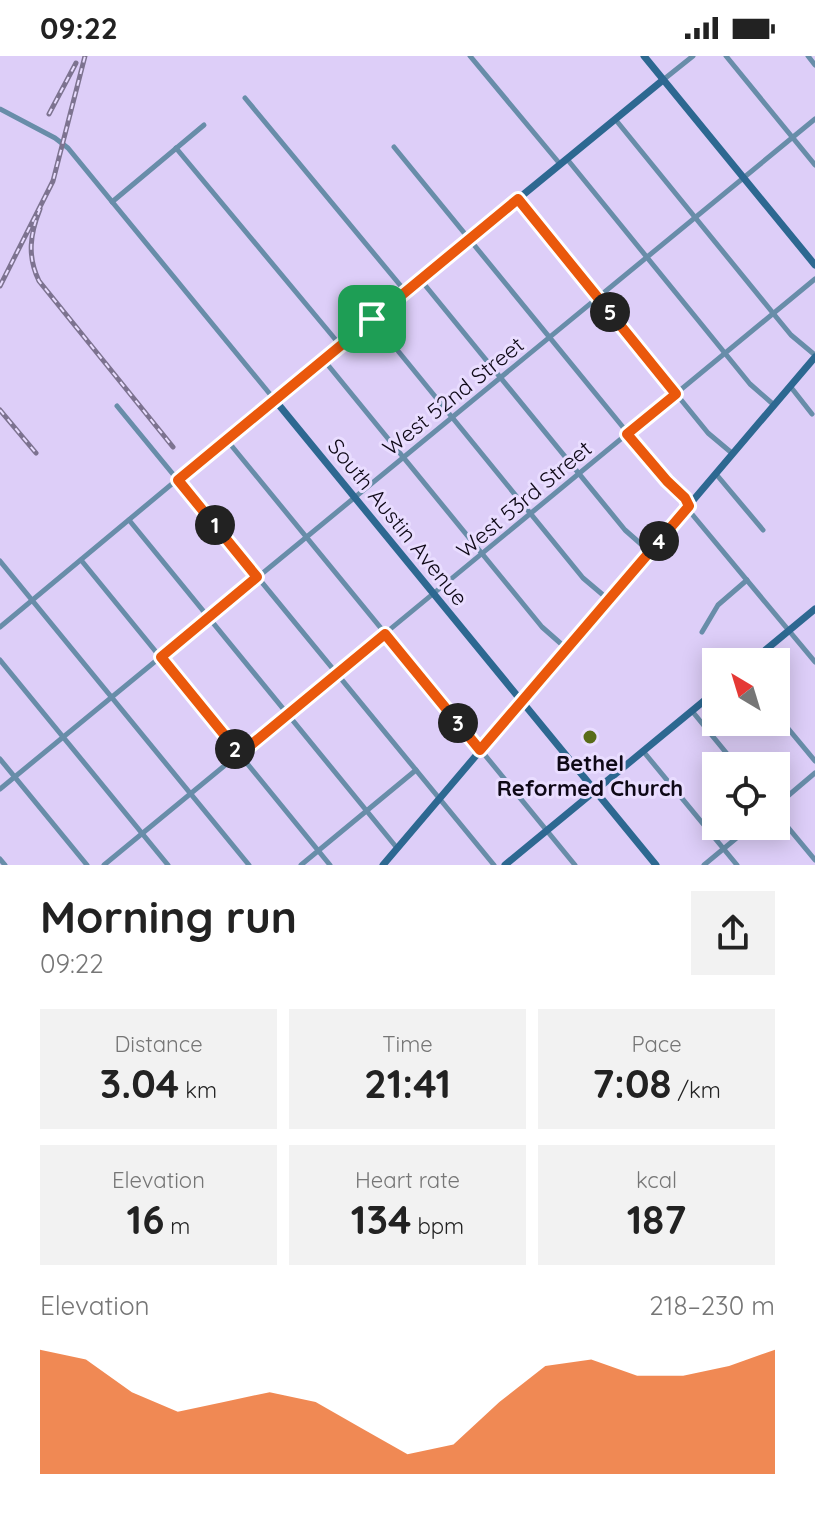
<!DOCTYPE html>
<html lang="en">
<head>
<meta charset="utf-8">
<style>
	:root { --surface:#fff; --page:#f2f2f2; --text:#222; --muted:#767676; --accent:#ea580c }
	body { margin:0; font-family:Quicksand,sans-serif; background:var(--page); color:var(--text); height:100vh; display:flex; flex-direction:column; font-size:30px; white-space:nowrap }
	* { box-sizing:border-box; margin:0 }
	p { font-size:26px; color:var(--muted) }
	.icon { flex:none; width:44px; height:44px; fill:none; stroke:currentColor; stroke-width:2; stroke-linecap:round; stroke-linejoin:round }
	.map { position:relative; height:809px; overflow:hidden }
	.side { display:flex; flex-direction:column; background:var(--surface); flex:1 }
	.side>* { flex:none }
	.needle { width:52px; rotate:322deg }
	.tools { position:absolute; left:702px; top:592px; display:grid; gap:16px }
	.tools a { display:grid; place-items:center; width:88px; height:88px; border-radius:0px; background:var(--surface); box-shadow:0 4px 20px #0003; font-size:40px }
	.pin { position:absolute; display:grid; place-items:center; width:68px; height:68px; color:#fff; margin:-34px; border-radius:16px; box-shadow:0 4px 12px #0006 }
	.km { position:absolute; width:40px; height:40px; margin:-20px; border-radius:50%; background:#222; color:#fff; font-size:22px; line-height:40px; text-align:center }
	.round { display:grid; place-items:center; flex:none; width:84px; height:84px; border-radius:0px; background:var(--page) }
	.summary { display:flex; align-items:center; justify-content:space-between; height:136px; padding:0 40px }
	h1 { font-size:44px; font-weight:700; line-height:60px }
	.metrics { display:grid; grid-template-columns:repeat(3,1fr); gap:12px; height:136px; padding:8px 40px }
	.metrics div { display:grid; align-content:center; border-radius:0px; background:var(--page); text-align:center }
	.metrics b { font-size:40px; font-weight:700 }
	.metrics small { font-size:22px; font-weight:400 }
	.metrics p { font-size:22px }
	.chart { height:224px; padding:16px 40px }
	.chart p { display:flex; justify-content:space-between }
	.chart svg { width:100%; height:144px; margin-top:8px; fill:var(--accent); opacity:.7 }
	.status { display:flex; justify-content:space-between; align-items:center; height:56px; padding:0 40px; background:var(--surface); direction:ltr }
	.status svg { height:22px; fill:currentColor }
	.map>svg:first-child { display:block }
	.lines { fill:none; stroke-linecap:round; stroke-linejoin:round }
	.street { stroke:#688da9; stroke-width:5 }
	.secondary { stroke:#2d6891; stroke-width:7 }
	.rail-casing { stroke:#7d7390; stroke-width:5 }
	.rail { stroke:#e9ddff; stroke-width:2; stroke-dasharray:6; stroke-linecap:butt }
	.route-casing { stroke:#fff; stroke-width:16 }
	.route { stroke:#ea580c; stroke-width:10 }
	.poi-dot { fill:#596c19; stroke:#e9ddff; stroke-width:3 }
	.labels { text-anchor:middle; stroke-width:6; stroke-linejoin:round; paint-order:stroke }
	.street-label { font-size:22px; fill:#0e0816; stroke:#e9ddff }
	.poi-label { font-size:22px; font-weight:bold; fill:#0e0816; stroke:#e9ddff }
</style>
</head>
<body>
<div class="status"><b>09:22</b><svg viewBox="0 0 49 12"><path d="M0 12V9h3v3zM5 12V6h3v6zM10 12V3h3v9zM15 12V0h3v12zM26 1h20v11H26zM47 4h2v5h-2z"/></svg></div>
<div class="map">
<svg width="815" height="809" viewBox="0 0 815 809">
	<rect width="100%" height="100%" fill="#ddcef8"/>
	<g class="lines">
		<g class="street">
			<path d="M470 0 560 108"/>
			<path d="M726 0 815 109"/>
			<path d="M808 0 815 9"/>
			<path d="M663 24 693 0"/>
			<path d="M245 42 405 235"/>
			<path d="M0 53 55 82 68 92 274 343 0 571"/>
			<path d="M615 63 777 262 791 279 815 299"/>
			<path d="M394 91 667 425 685 442 691 457 815 606"/>
			<path d="M176 92 340 289"/>
			<path d="M567 103 750 328 774 349"/>
			<path d="M518 143 708 377 733 398"/>
			<path d="M112 146 204 69"/>
			<path d="M420 223 625 474 650 496"/>
			<path d="M372 263 583 522 609 544"/>
			<path d="M323 303 542 571 567 593"/>
			<path d="M790 330 812 358"/>
			<path d="M117 350 494 809"/>
			<path d="M226 383 575 809"/>
			<path d="M716 418 763 474"/>
			<path d="M129 464 397 792"/>
			<path d="M81 504 330 809"/>
			<path d="M0 505 249 809"/>
			<path d="M702 576 718 549 747 524"/>
			<path d="M0 604 168 809"/>
			<path d="M692 655 737 710"/>
			<path d="M776 658 815 705"/>
			<path d="M643 695 737 809"/>
			<path d="M0 703 87 809"/>
			<path d="M0 733 815 63"/>
			<path d="M776 750 815 717"/>
			<path d="M776 757 815 804"/>
			<path d="M0 803 5 809"/>
			<path d="M104 809 815 223"/>
			<path d="M301 809 416 714"/>
			<path d="M704 809 751 770"/>
		</g>
		<g class="secondary">
			<path d="M644 0 815 209"/>
			<path d="M751 606 815 553"/>
			<path d="M383 809 815 301"/>
			<path d="M505 809 716 635"/>
			<path d="M656 809 274 343 663 24"/>
		</g>
		<g class="rail-casing">
			<g id="rail">
				<path d="M49 58 76 7"/>
				<path d="M40 153C30 178 27 200 39 225L173 391"/>
				<path d="M0 230 53 125 85 0"/>
				<path d="M0 354 36 397"/>
			</g>
		</g>
		<use href="#rail" class="rail"/>
	</g>
	<g class="lines">
		<g class="route-casing">
			<path id="route" d="M518 143 676 338 627 378 667 425 685 442 689 450 480 694 385 578 240 698 161 601 257 521 178 424Z"/>
		</g>
		<use href="#route" class="route"/>
	</g>
	<circle class="poi-dot" cx="590" cy="681" r="8"/>
	<g class="labels">
		<g class="street-label">
			<text transform="translate(453 340) rotate(-39)" y="8">West 52nd Street</text>
			<text transform="translate(524 443) rotate(-40)" y="8">West 53rd Street</text>
			<text transform="translate(398 466) rotate(51)" y="8">South Austin Avenue</text>
		</g>
		<g class="poi-label">
			<text x="590" y="715">Bethel<tspan x="590" dy="25">Reformed Church</tspan></text>
		</g>
	</g>
</svg>
<div class="tools">
<a><svg class="needle" viewBox="-14 -14 28 28"><path d="M0-13l5 13h-10z" fill="#e53935"/><path d="M0 13l5-13h-10z" fill="#767676"/></svg></a>
<a><svg class="icon" aria-label="locate" viewBox="0 0 24 24"><circle cx="12" cy="12" r="6"/><path d="M12 2v4M12 18v4M2 12h4M18 12h4"/></svg></a>
</div>
<div class="pin" style="left:372px;top:263px;background:#1e9e55"><svg class="icon" aria-label="arrive" viewBox="0 0 24 24"><path d="M6 21V4h12l-3 4 3 4H6"/></svg></div>
<b class="km" style="left:215px;top:469px">1</b>
<b class="km" style="left:235px;top:693px">2</b>
<b class="km" style="left:458px;top:667px">3</b>
<b class="km" style="left:659px;top:485px">4</b>
<b class="km" style="left:610px;top:256px">5</b>
</div>
<section class="side">
<div class="summary"><div><h1>Morning run</h1><p>09:22</p></div><a class="round"><svg class="icon" aria-label="share" viewBox="0 0 24 24"><path d="M12 15V3M7 8l5-5 5 5M5 13v7h14v-7"/></svg></a></div>
<div class="metrics">
<div><p>Distance</p><b>3.04<small> km</small></b></div>
<div><p>Time</p><b>21:41</b></div>
<div><p>Pace</p><b>7:08<small> /km</small></b></div>
</div>
<div class="metrics">
<div><p>Elevation</p><b>16<small> m</small></b></div>
<div><p>Heart rate</p><b>134<small> bpm</small></b></div>
<div><p>kcal</p><b>187</b></div>
</div>
<div class="chart"><p><span>Elevation</span>218–230 m</p>
<svg viewBox="0 0 160 44" preserveAspectRatio="none"><path d="M0 44V6L10 9L20 19L30 25L40 22L50 19L60 22L70 30L80 38L90 35L100 22L110 11L120 9L130 14L140 14L150 11L160 6V44z"/></svg>
</div>
</section>
</body>
</html>
